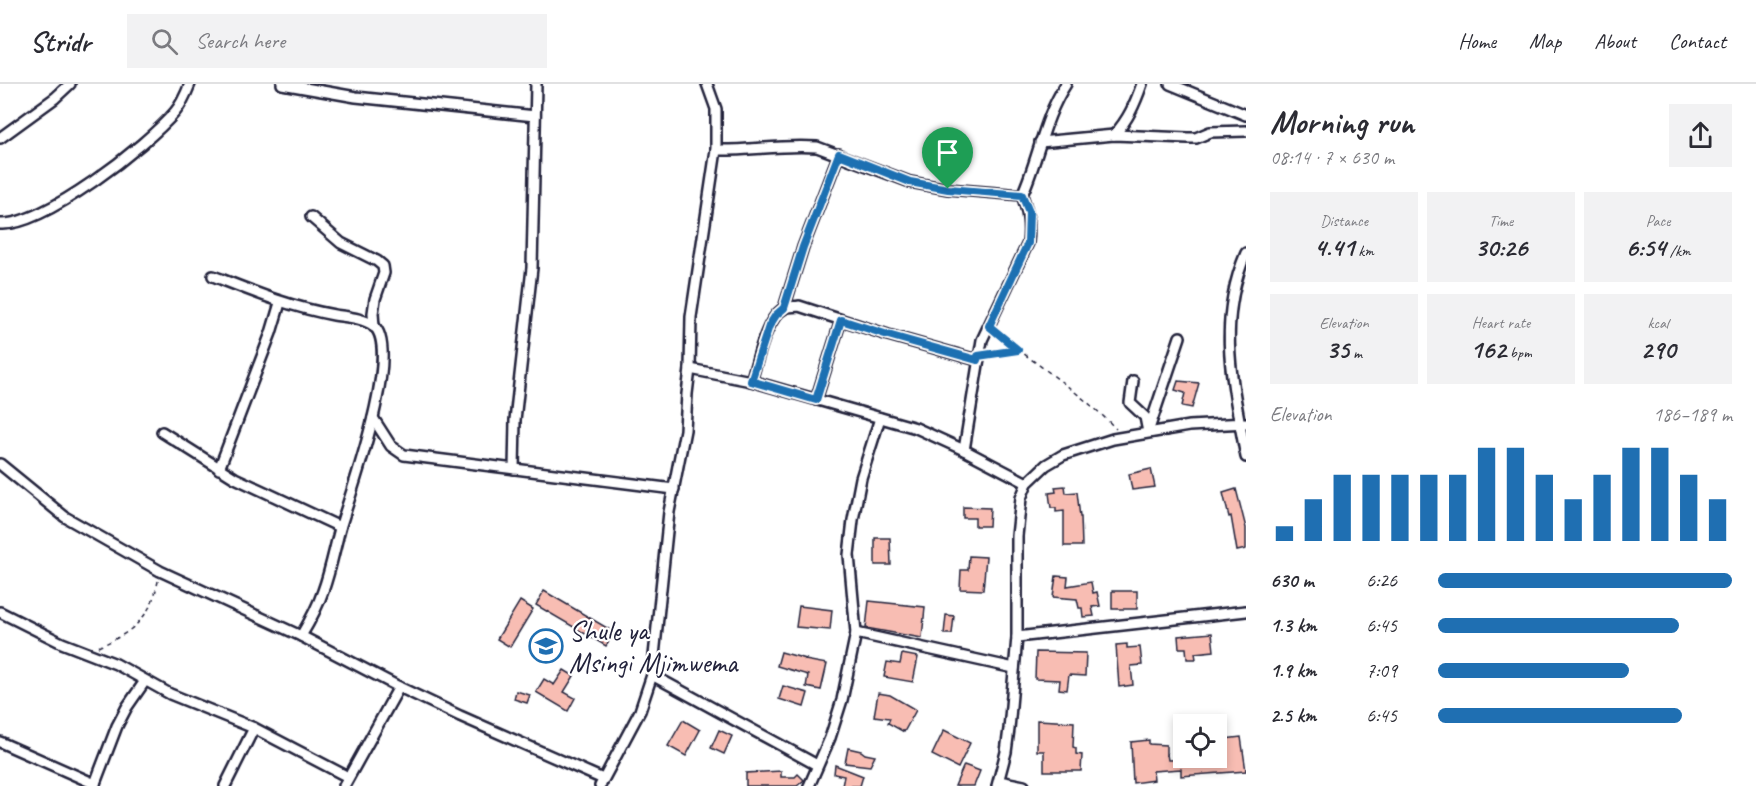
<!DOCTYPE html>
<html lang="en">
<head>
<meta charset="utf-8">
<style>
	:root { --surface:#fff; --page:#f2f2f3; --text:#2b2b33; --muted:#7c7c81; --line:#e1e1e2; --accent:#1f6fb2 }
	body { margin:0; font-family:Caveat,sans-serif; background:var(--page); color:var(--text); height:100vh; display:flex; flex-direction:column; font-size:22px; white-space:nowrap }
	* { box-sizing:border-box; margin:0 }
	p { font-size:20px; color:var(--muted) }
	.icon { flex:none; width:33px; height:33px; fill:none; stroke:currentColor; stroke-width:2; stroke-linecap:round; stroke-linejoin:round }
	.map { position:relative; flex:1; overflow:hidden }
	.details { display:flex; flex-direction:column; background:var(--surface); width:510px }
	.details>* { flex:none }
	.tools { position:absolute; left:1173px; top:630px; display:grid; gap:12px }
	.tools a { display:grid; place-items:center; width:54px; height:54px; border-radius:0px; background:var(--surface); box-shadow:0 3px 9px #0003; font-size:30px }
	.pin { position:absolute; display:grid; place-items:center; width:51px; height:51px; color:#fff; margin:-62px -26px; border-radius:50% 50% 50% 0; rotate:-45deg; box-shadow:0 0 6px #0007 }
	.pin .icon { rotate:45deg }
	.round { display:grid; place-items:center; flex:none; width:63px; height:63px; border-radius:0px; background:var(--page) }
	.overview { display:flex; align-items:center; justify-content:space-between; height:102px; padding:0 24px }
	h1 { font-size:33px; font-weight:700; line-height:45px }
	.stats { display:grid; grid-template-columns:repeat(3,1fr); gap:9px; height:102px; padding:6px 24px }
	.stats div { display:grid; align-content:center; border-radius:0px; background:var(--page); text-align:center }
	.stats b { font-size:26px; font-weight:700 }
	.stats small { font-size:16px; font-weight:400 }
	.stats p { font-size:16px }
	.chart { height:168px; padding:12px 24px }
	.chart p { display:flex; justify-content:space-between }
	.chart svg { width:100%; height:108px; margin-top:6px; stroke:var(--accent); stroke-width:6 }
	ul { padding:0 24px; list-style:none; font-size:20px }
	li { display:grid; grid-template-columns:96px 72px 1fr; align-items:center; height:45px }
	li i { height:15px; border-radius:8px; background:var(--accent) }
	header { display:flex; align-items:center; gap:36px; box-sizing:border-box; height:84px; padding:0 30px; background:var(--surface); border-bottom:2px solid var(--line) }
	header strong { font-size:28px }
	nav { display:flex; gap:33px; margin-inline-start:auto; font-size:21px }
	.search { width:420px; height:54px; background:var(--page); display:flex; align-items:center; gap:15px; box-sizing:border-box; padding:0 21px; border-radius:0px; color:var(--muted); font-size:22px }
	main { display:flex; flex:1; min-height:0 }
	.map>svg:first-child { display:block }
	.building { fill:#f8bdb3; stroke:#22223b; stroke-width:1.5 }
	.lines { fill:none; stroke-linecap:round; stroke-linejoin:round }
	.minor-casing { stroke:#22223b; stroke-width:14 }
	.path { stroke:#22223b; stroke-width:1.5; stroke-dasharray:4.5 4.5; stroke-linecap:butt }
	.minor { stroke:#fff; stroke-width:9 }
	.route-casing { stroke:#fff; stroke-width:12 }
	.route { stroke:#1f6fb2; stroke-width:8 }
	.labels { text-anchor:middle; stroke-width:4.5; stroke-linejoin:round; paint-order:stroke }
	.poi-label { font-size:28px; fill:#22223b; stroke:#fff; text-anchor:start }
</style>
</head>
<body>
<header>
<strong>Stridr</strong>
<div class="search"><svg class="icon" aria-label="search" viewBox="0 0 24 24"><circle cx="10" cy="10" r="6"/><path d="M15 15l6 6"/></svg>Search here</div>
<nav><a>Home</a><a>Map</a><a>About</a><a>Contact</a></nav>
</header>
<main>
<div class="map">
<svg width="1246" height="702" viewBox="0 0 1246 702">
	<rect width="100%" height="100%" fill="#fff"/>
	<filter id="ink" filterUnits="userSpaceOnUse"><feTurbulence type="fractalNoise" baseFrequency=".0167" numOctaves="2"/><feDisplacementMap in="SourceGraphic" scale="12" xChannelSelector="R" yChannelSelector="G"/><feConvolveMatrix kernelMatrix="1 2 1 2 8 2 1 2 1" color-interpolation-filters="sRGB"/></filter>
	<g filter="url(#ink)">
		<g class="building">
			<path d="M1178 297 1199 299 1192 324 1182 322 1185 309 1175 306Z"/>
			<path d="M1151 385 1155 403 1132 406 1129 390Z"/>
			<path d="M1065 402 1066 409 1077 408 1080 433H1081L1082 462H1064V427L1056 428V424H1051L1049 409 1056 408 1055 403Z"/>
			<path d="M1236 405 1246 444V465L1237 467 1231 432 1229 433 1223 409Z"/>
			<path d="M963 423 990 424 989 442H975V434H963Z"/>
			<path d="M875 454H890L891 481H875Z"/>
			<path d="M969 472 986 473 983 506 960 505 961 486H968Z"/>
			<path d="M1056 492 1068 493 1067 502 1091 498 1093 509 1097 508 1100 522 1092 523 1094 532 1083 533 1082 524H1079L1077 515 1053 513Z"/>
			<path d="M544 507 614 548 606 562 536 521Z"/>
			<rect x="1112" y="507" width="25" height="18"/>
			<path d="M520 517 533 525 510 563 497 555Z"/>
			<path d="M869 517 925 523 922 554 866 544Z"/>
			<path d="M799 522 832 526 830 546 796 543Z"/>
			<path d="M946 531 954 532 952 550H944Z"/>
			<path d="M1212 549 1214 567 1195 569 1196 575H1187L1186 564H1179L1178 552Z"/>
			<path d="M1127 560V564L1140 563 1142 581 1131 582 1133 601 1119 603 1116 561Z"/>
			<path d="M781 568 806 575 805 576 827 580 821 606 806 603 808 591 777 582Z"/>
			<path d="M1036 568 1086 569 1085 592 1069 591 1067 606 1059 605 1060 596 1035 595Z"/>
			<path d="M902 570 918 573 913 598 884 593 887 578 900 580Z"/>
			<path d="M564 586 574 592 564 608 575 614 568 627 536 608 544 595 554 601Z"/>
			<path d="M783 602 808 609 804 623 779 615Z"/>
			<path d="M516 607 530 611 527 619 514 615Z"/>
			<path d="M878 609 890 611 916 626 904 648 888 639 890 634 874 632Z"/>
			<path d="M683 636 700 646 686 672 668 662Z"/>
			<path d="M1037 636 1074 638 1073 663 1076 664V670L1082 671 1081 687H1044V667H1037Z"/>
			<path d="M719 646 732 652 724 670 711 664Z"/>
			<path d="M944 646 970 659 958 684 932 671Z"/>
			<path d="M1241 653 1246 687 1181 692V685L1153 687 1154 696 1133 699 1131 658 1149 656V660L1166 661V671L1167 670 1168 676 1206 675 1216 674V656Z"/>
			<path d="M848 664 861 667 865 670 875 672 870 682 845 679Z"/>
			<path d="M835 681 863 692 860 702H842L844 692 834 690Z"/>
			<path d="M964 681 980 687 974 702H955Z"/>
			<path d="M781 687V693H795L798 690 804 696 797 702H746V689Z"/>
		</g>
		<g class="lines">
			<g class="minor-casing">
				<g id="minor">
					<path d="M282 0 356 13 535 32"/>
					<path d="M1170 0 1246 31"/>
					<path d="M1114 51C1128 36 1135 20 1142 0"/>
					<path d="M0 54 55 14 70 0"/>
					<path d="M1040 58 1114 51 1188 54H1196L1210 48 1246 47"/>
					<path d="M716 66C749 67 784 60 817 63L910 98 948 105 1022 111"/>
					<path d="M311 133 341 159 377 177 383 182 384 189 375 215 373 229 374 243"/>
					<path d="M0 140C43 143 147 61 175 28 182 20 186 10 190 0"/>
					<path d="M1246 169C1216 239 1233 301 1246 373"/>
					<path d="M213 192C254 208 290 223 334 231 346 233 364 234 374 242 402 267 351 408 341 441 335 462 331 485 323 507 318 522 310 537 301 552"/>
					<path d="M784 224 803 163 839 70"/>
					<path d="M690 285 751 297 916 344 964 366 1027 399"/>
					<path d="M751 297C757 279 766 232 785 224 789 222 795 223 799 222L888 251 977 276"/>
					<path d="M1133 297 1130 319 1145 333 1148 348"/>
					<path d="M816 316 841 236"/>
					<path d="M373 334 391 362 404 371 674 405"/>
					<path d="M162 348 235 394 340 443"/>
					<path d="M1148 348 1180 253"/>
					<path d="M964 366 982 256 1028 159C1030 141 1028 128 1022 111 1039 74 1043 35 1066 0"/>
					<path d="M0 380 65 433 160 487 301 552 399 603 460 632 603 695"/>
					<path d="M219 385 271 249 280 219"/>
					<path d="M514 385 515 336 532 184 536 0"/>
					<path d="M0 528 62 559 116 580 170 610 254 644 348 693"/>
					<path d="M856 549 1014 584"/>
					<path d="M1017 553 1246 527"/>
					<path d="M652 591 817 681"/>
					<path d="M0 658 95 700"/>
					<path d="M999 697 1024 702"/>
					<path d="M94 702 117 642 127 623 145 597"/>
					<path d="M225 702 254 644"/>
					<path d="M344 702 399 603"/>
					<path d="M600 702 640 627 652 591 669 428 685 346 687 310 690 285 691 233 716 66V25L707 0"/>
					<path d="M809 702 830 654 842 616 856 549 849 471 853 436 861 394 880 334"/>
					<path d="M997 702 1006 668 1009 645 1017 553V452L1021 414 1027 399 1046 381 1063 371 1113 355 1189 342 1246 339"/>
				</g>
			</g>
			<g class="path">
				<path d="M996 248C1036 281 1081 308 1116 345"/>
				<path d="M991 271 1016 266"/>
				<path d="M98 563C131 549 151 535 158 497"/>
			</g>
			<use href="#minor" class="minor"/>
		</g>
	</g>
	<g class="lines" filter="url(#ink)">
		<g class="route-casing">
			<path id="route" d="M839 70 910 98 948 105 1022 111 1029 128 1028 159 989 242 1018 266 978 272 977 276 888 251 841 236 816 316 751 297 769 242 776 231 784 224 803 163Z"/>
		</g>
		<use href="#route" class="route"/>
	</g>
	<defs>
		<g id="school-ring" transform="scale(1.725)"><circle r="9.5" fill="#fff" stroke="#1f6fb2" stroke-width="1.5"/><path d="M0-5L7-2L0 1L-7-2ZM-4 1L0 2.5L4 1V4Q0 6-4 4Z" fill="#1f6fb2"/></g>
	</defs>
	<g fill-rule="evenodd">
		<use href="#school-ring" x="546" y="562"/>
	</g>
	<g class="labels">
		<g class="poi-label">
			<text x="569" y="556">Shule ya<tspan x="569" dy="32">Msingi Mjimwema</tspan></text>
		</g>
	</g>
</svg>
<div class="tools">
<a><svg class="icon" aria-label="locate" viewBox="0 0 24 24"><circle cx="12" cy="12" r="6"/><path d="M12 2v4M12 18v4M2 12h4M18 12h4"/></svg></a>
</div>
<div class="pin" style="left:948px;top:105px;background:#1e9e55"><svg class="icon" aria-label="arrive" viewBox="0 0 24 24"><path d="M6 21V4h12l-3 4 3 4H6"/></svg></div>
</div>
<section class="details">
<div class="overview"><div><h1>Morning run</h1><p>08:14 · 7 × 630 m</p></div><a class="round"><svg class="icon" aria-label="share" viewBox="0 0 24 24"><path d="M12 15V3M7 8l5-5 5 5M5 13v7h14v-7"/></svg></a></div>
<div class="stats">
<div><p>Distance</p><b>4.41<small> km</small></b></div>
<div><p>Time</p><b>30:26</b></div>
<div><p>Pace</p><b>6:54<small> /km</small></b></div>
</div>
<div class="stats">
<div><p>Elevation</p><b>35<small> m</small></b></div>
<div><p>Heart rate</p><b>162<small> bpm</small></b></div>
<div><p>kcal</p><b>290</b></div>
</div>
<div class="chart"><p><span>Elevation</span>186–189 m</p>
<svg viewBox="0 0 160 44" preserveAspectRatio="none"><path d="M5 44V38M15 44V27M25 44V17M35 44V17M45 44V17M55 44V17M65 44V17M75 44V6M85 44V6M95 44V17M105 44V27M115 44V17M125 44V6M135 44V6M145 44V17M155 44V27"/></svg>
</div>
<ul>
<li><b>630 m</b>6:26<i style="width:100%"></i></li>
<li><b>1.3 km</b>6:45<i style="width:82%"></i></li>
<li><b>1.9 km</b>7:09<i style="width:65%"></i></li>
<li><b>2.5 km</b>6:45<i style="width:83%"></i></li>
</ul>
</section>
</main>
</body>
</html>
